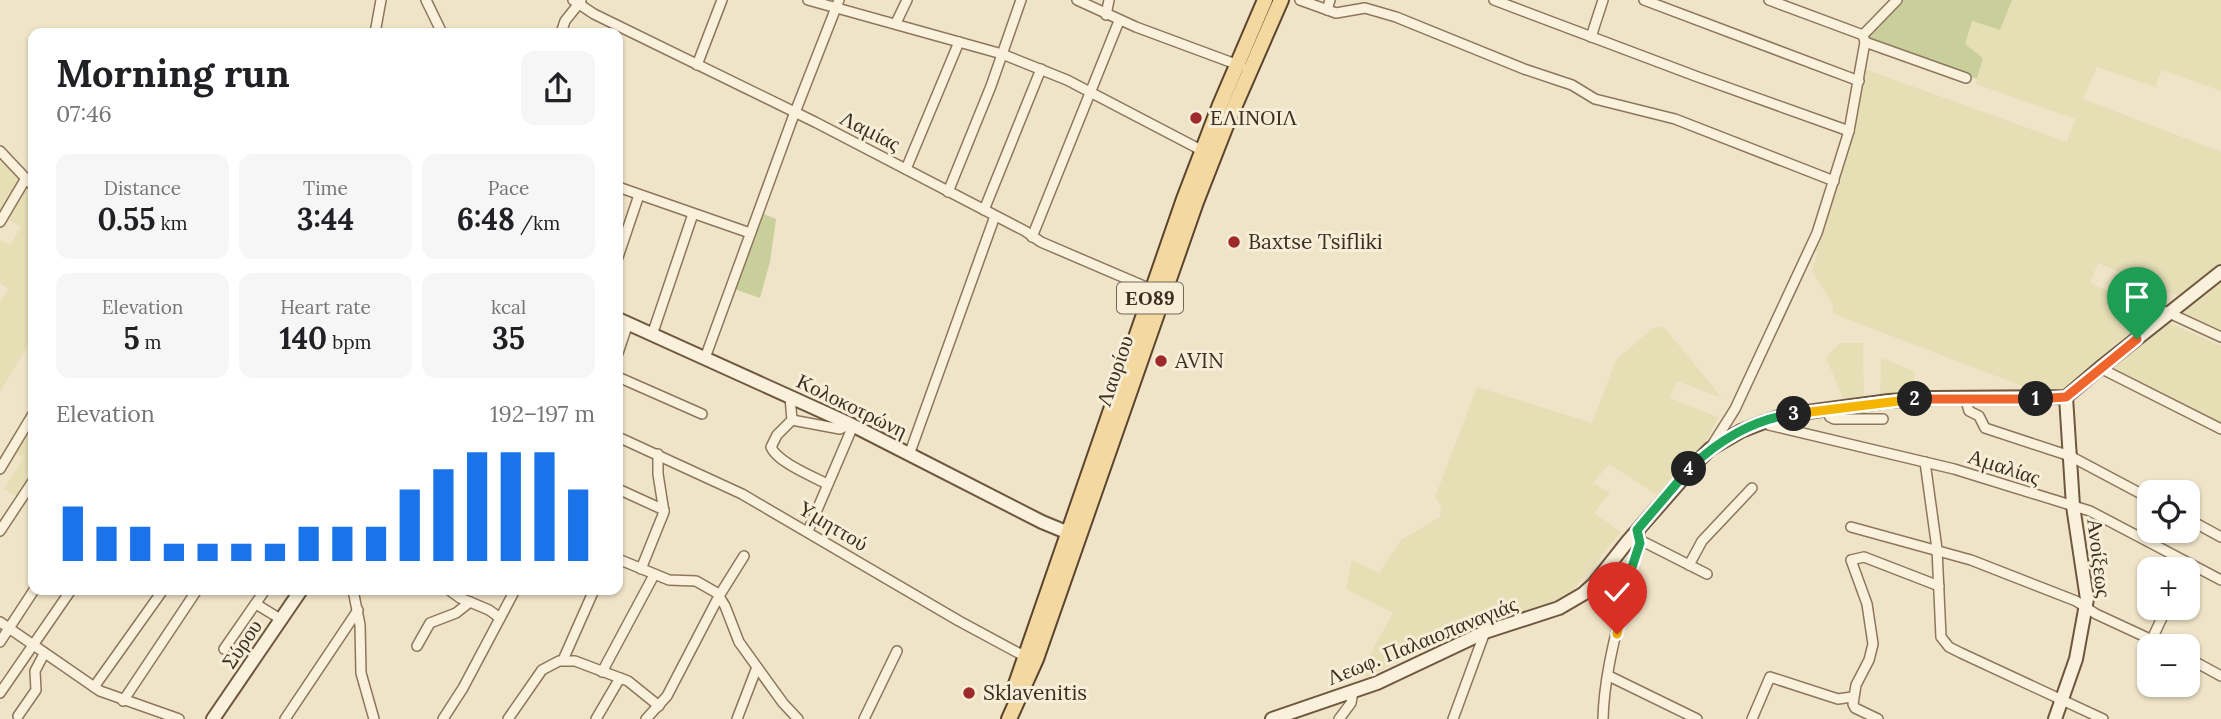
<!DOCTYPE html>
<html lang="en">
<head>
<meta charset="utf-8">
<style>
	:root { --surface:#fff; --page:#f6f6f6; --text:#202124; --muted:#757577; --accent:#1a73e8 }
	body { margin:0; font-family:Lora,serif; background:var(--page); color:var(--text); height:100vh; display:flex; flex-direction:column; font-size:26px; white-space:nowrap }
	* { box-sizing:border-box; margin:0 }
	p { font-size:23px; color:var(--muted) }
	.icon { flex:none; width:38px; height:38px; fill:none; stroke:currentColor; stroke-width:2; stroke-linecap:round; stroke-linejoin:round }
	.map { position:relative; flex:1; overflow:hidden }
	.details { position:absolute; left:28px; top:28px; width:595px; height:567px; display:flex; flex-direction:column; background:var(--surface); border-radius:14px; box-shadow:0 2px 5px #0004 }
	.details>* { flex:none }
	.fabs { position:absolute; left:2137px; top:480px; display:grid; gap:14px }
	.fabs a { display:grid; place-items:center; width:63px; height:63px; border-radius:14px; background:var(--surface); box-shadow:0 2px 5px #0004; font-size:35px }
	.pin { position:absolute; display:grid; place-items:center; width:60px; height:60px; color:#fff; margin:-72px -30px; border-radius:50% 50% 50% 0; rotate:-45deg; box-shadow:0 0 7px #0007 }
	.pin .icon { rotate:45deg }
	.km { position:absolute; width:35px; height:35px; margin:-18px; border-radius:50%; background:#222; color:#fff; font-size:19px; line-height:35px; text-align:center }
	.round { display:grid; place-items:center; flex:none; width:74px; height:74px; border-radius:14px; background:var(--page) }
	.head { display:flex; align-items:center; justify-content:space-between; height:119px; padding:0 28px }
	h1 { font-size:38px; font-weight:800; line-height:52px }
	.metrics { display:grid; grid-template-columns:repeat(3,1fr); gap:10px; height:119px; padding:7px 28px }
	.metrics div { display:grid; align-content:center; border-radius:14px; background:var(--page); text-align:center }
	.metrics b { font-size:30px; font-weight:800 }
	.metrics small { font-size:19px; font-weight:400 }
	.metrics p { font-size:19px }
	.chart { height:196px; padding:14px 28px }
	.chart p { display:flex; justify-content:space-between }
	.chart svg { width:100%; height:126px; margin-top:7px; stroke:var(--accent); stroke-width:6 }
	.map>svg:first-child { display:block }
	.farmland { fill:#e6deb5 }
	.green { fill:#c9cf9b }
	.lines { fill:none; stroke-linecap:round; stroke-linejoin:round }
	.street-casing { stroke:#8d765c; stroke-width:12 }
	.secondary-casing { stroke:#6f573f; stroke-width:16 }
	.primary-casing { stroke:#5b4430; stroke-width:18 }
	.street { stroke:#faf1dc; stroke-width:9 }
	.secondary { stroke:#faf1dc; stroke-width:12 }
	.primary { stroke:#f3d9a0; stroke-width:14 }
	.split-1-casing { stroke:#fff; stroke-width:14 }
	.split-2-casing { stroke:#fff; stroke-width:14 }
	.split-3-casing { stroke:#fff; stroke-width:14 }
	.split-4-casing { stroke:#fff; stroke-width:14 }
	.split-5-casing { stroke:#fff; stroke-width:14 }
	.split-6-casing { stroke:#fff; stroke-width:14 }
	.split-1 { stroke:#f0652b; stroke-width:9 }
	.split-2 { stroke:#f0652b; stroke-width:9 }
	.split-3 { stroke:#f5b400; stroke-width:9 }
	.split-4 { stroke:#22a559; stroke-width:9 }
	.split-5 { stroke:#22a559; stroke-width:9 }
	.split-6 { stroke:#f5b400; stroke-width:9 }
	.poi-dot { fill:#9e2a2b; stroke:#f7eed8; stroke-width:2.5 }
	.labels { text-anchor:middle; stroke-width:6; stroke-linejoin:round; paint-order:stroke }
	.shield { fill:#f7eed8; stroke:#756857; stroke-width:2 }
	.shield-label { font-size:19px; font-weight:bold; fill:#3d2e20 }
	.poi-label { font-size:21px; fill:#3d2e20; stroke:#f7eed8; text-anchor:start }
	.street-label { font-size:21px; fill:#3d2e20; stroke:#f7eed8 }
</style>
</head>
<body>
<div class="map">
<svg width="2221" height="719" viewBox="0 0 2221 719">
	<rect width="100%" height="100%" fill="#f0e4c8"/>
	<g class="farmland">
		<path d="M2012 0H2221V91L2162 70 2155 87 2097 67 2083 99 2221 152V265L2179 296 2098 263 2090 283 2114 294V303L2123 302 2141 307 2157 315 2065 391 2043 394 1834 314 1832 303 1812 271 1818 252 1814 250 1839 183 1850 140 1864 69 2067 142 2075 119 1976 84 1983 58 1965 44 1972 21 2000 30Z"/>
		<path d="M0 158 18 178V185L0 214Z"/>
		<path d="M24 185 33 191V337L0 392V302L9 289 0 283V240L10 245 21 227 5 218Z"/>
		<path d="M2221 276V333L2174 312Z"/>
		<path d="M2165 321 2221 346V425L2117 373 2112 368 2115 361Z"/>
		<path d="M1664 327 1722 398 1677 381 1670 398 1718 417 1708 438 1698 450 1657 495 1609 464 1593 483 1610 493 1594 513 1621 532 1568 596 1486 624 1420 651 1367 677 1362 669 1393 613 1346 589 1352 560 1379 573 1401 540 1440 517 1441 507 1435 497 1477 387 1592 423 1616 360 1653 328Z"/>
		<path d="M1840 343H1863L1864 398 1844 401 1826 357Z"/>
		<path d="M1881 358 1914 371 1915 394 1880 395Z"/>
		<path d="M33 418V476L19 498 4 489 23 458 13 451Z"/>
	</g>
	<g class="green">
		<path d="M1900 0H2012L2000 30 1972 21 1965 44 1983 58 1977 79 1869 40 1867 30Z"/>
		<path d="M761 213 776 219 770 262 760 298 734 289Z"/>
	</g>
	<g class="lines">
		<g class="street-casing">
			<g id="street">
				<path d="M426 0 442 33"/>
				<path d="M573 0 594 14 815 122 1025 231 1041 242 1153 290"/>
				<path d="M808 0 1002 54 1067 80 1203 151"/>
				<path d="M1077 0 1136 27 1241 66"/>
				<path d="M1300 0 1336 13 1365 8 1396 17 1524 69 1572 85 1595 99 1675 119 1834 181"/>
				<path d="M1494 0 1698 77 1849 131"/>
				<path d="M1644 0 1859 81"/>
				<path d="M1327 10 1330 0"/>
				<path d="M1106 15 1109 0"/>
				<path d="M896 23 907 0"/>
				<path d="M375 33 381 0"/>
				<path d="M561 33 565 21 581 1"/>
				<path d="M1863 35 1897 0"/>
				<path d="M1591 37 1603 0"/>
				<path d="M1865 42 1966 78"/>
				<path d="M697 65 722 0"/>
				<path d="M0 151 33 186"/>
				<path d="M906 169 959 42"/>
				<path d="M618 187 750 233"/>
				<path d="M948 192 991 86 1021 0"/>
				<path d="M984 210 1041 69"/>
				<path d="M0 222 26 178"/>
				<path d="M1032 237 1119 21"/>
				<path d="M618 257 639 195"/>
				<path d="M2119 295 2169 313 2221 337"/>
				<path d="M652 335 693 214"/>
				<path d="M618 353 628 323"/>
				<path d="M705 358 792 120 839 0"/>
				<path d="M2100 368 2221 429"/>
				<path d="M618 377 702 414"/>
				<path d="M790 397 792 420"/>
				<path d="M1965 398 1969 411 1979 416 1985 428 2070 456 2149 498"/>
				<path d="M1826 409 1830 417 1834 419H1883"/>
				<path d="M1764 422 1769 425 1954 469 2090 511 2221 580"/>
				<path d="M618 437 742 494 959 621 1024 656"/>
				<path d="M1711 447 1735 409 1817 233 1849 131 1865 42 1863 35 1769 0"/>
				<path d="M909 455 995 216"/>
				<path d="M1925 462 1937 549 1941 637 1949 647 1961 653 2103 719"/>
				<path d="M0 469 33 414"/>
				<path d="M827 484C812 476 777 462 771 447L777 435 792 420 840 429 850 424"/>
				<path d="M618 489 664 510"/>
				<path d="M2188 519 2221 537"/>
				<path d="M1851 527 1971 560 2076 601 2096 614 2165 646"/>
				<path d="M0 531 33 481"/>
				<path d="M808 531 853 426"/>
				<path d="M1640 540 1707 574"/>
				<path d="M618 559 669 580 696 581 717 593 725 606 739 642 783 703 798 719"/>
				<path d="M1689 565 1702 541 1752 488"/>
				<path d="M641 569 664 512 658 474V454"/>
				<path d="M353 590 360 625 361 673 374 719"/>
				<path d="M449 590 460 598 470 602"/>
				<path d="M256 604 282 620"/>
				<path d="M0 622 100 691 179 719"/>
				<path d="M2152 639 2167 607"/>
				<path d="M0 642 34 590"/>
				<path d="M417 646 430 623 456 613 470 602 489 610 500 618"/>
				<path d="M224 649 265 590"/>
				<path d="M2188 658 2221 676"/>
				<path d="M563 660 594 590"/>
				<path d="M602 672 654 575"/>
				<path d="M1609 676 1697 719"/>
				<path d="M94 687 163 590"/>
				<path d="M0 693 71 590"/>
				<path d="M123 701 197 590"/>
				<path d="M18 716 36 690 35 671 44 654"/>
				<path d="M285 719 358 610"/>
				<path d="M443 719 463 688 515 590"/>
				<path d="M508 719 542 670 559 661H575L628 681 659 706"/>
				<path d="M596 719 620 678"/>
				<path d="M646 719 667 696 719 596 744 556"/>
				<path d="M737 719 757 667"/>
				<path d="M864 719 897 651"/>
				<path d="M1339 719 1351 703 1353 692"/>
				<path d="M1453 719 1485 632"/>
				<path d="M1603 719C1604 672 1619 623 1629 578 1632 565 1640 553 1640 540 1640 535 1640 535 1638 530"/>
				<path d="M1752 719 1770 677 1838 699 1852 697"/>
				<path d="M1878 719 1855 708 1853 704 1856 685 1869 660 1873 644 1867 604 1851 560 1864 557 1939 586"/>
			</g>
		</g>
		<g class="secondary-casing">
			<g id="secondary">
				<path d="M618 319 850 424 1042 522 1076 536"/>
				<path d="M213 719 301 590"/>
				<path d="M1272 719 1377 683 1485 632 1559 608 1583 594 1594 584 1628 541 1700 459 1710 449 1741 431 1764 422 1785 415 1889 401 1933 398 2066 397 2100 368 2221 272"/>
				<path d="M2055 719 2076 659 2087 599 2073 506 2066 397"/>
			</g>
		</g>
		<g class="primary-casing">
			<g id="primary">
				<path d="M1015 687 1184 199 1220 105 1265 0"/>
				<path d="M1009 719 1036 659 1196 202 1225 128 1281 0"/>
			</g>
		</g>
		<use href="#street" class="street"/>
		<use href="#secondary" class="secondary"/>
		<use href="#primary" class="primary"/>
	</g>
	<g class="lines">
		<g class="split-1-casing">
			<path id="split-1" d="M2036 399 2066 397 2137 339"/>
		</g>
		<g class="split-2-casing">
			<path id="split-2" d="M1915 399H2036"/>
		</g>
		<g class="split-3-casing">
			<path id="split-3" d="M1794 414 1915 399"/>
		</g>
		<g class="split-4-casing">
			<path id="split-4" d="M1689 469C1717 441 1754 419 1794 414"/>
		</g>
		<g class="split-5-casing">
			<path id="split-5" d="M1631 570 1640 543 1637 530 1689 469"/>
		</g>
		<g class="split-6-casing">
			<path id="split-6" d="M1617 634 1631 570"/>
		</g>
		<use href="#split-1" class="split-1"/>
		<use href="#split-2" class="split-2"/>
		<use href="#split-3" class="split-3"/>
		<use href="#split-4" class="split-4"/>
		<use href="#split-5" class="split-5"/>
		<use href="#split-6" class="split-6"/>
	</g>
	<g class="poi-dot">
		<circle cx="1196" cy="118" r="7"/>
		<circle cx="1234" cy="242" r="7"/>
		<circle cx="1161" cy="361" r="7"/>
		<circle cx="969" cy="693" r="7"/>
	</g>
	<g class="labels">
		<rect class="shield" x="1117" y="282.5" width="66" height="31" rx="5"/>
		<g class="shield-label">
			<text x="1150" y="305">ΕΟ89</text>
		</g>
		<g class="poi-label">
			<text x="1210" y="125">ΕΛΙΝΟΙΛ</text>
			<text x="1248" y="249">Baxtse Tsifliki</text>
			<text x="1175" y="368">AVIN</text>
			<text x="983" y="700">Sklavenitis</text>
		</g>
		<g class="street-label">
			<text transform="translate(870 131) rotate(27)" y="7">Λαμίας</text>
			<text transform="translate(1115 371) rotate(-71)" y="7">Λαυρίου</text>
			<text transform="translate(852 406) rotate(26)" y="7">Κολοκοτρώνη</text>
			<text transform="translate(2004 467) rotate(18)" y="7">Αμαλίας</text>
			<text transform="translate(833 526) rotate(31)" y="7">Υμηττού</text>
			<text transform="translate(2099 558) rotate(83)" y="7">Ανοίξεως</text>
			<text transform="translate(1422 641) rotate(-22)" y="7">Λεωφ. Παλαιοπαναγιάς</text>
			<text transform="translate(242 644) rotate(-56)" y="7">Σύρου</text>
		</g>
	</g>
</svg>
<div class="fabs">
<a><svg class="icon" aria-label="locate" viewBox="0 0 24 24"><circle cx="12" cy="12" r="6"/><path d="M12 2v4M12 18v4M2 12h4M18 12h4"/></svg></a>
<a>+</a>
<a>−</a>
</div>
<div class="pin" style="left:2137px;top:339px;background:#1e9e55"><svg class="icon" aria-label="arrive" viewBox="0 0 24 24"><path d="M6 21V4h12l-3 4 3 4H6"/></svg></div>
<div class="pin" style="left:1617px;top:634px;background:#d93025"><svg class="icon" aria-label="check" viewBox="0 0 24 24"><path d="M5 12l5 5 9-10"/></svg></div>
<b class="km" style="left:2036px;top:399px">1</b>
<b class="km" style="left:1915px;top:399px">2</b>
<b class="km" style="left:1794px;top:414px">3</b>
<b class="km" style="left:1689px;top:469px">4</b>
<section class="details">
<div class="head"><div><h1>Morning run</h1><p>07:46</p></div><a class="round"><svg class="icon" aria-label="share" viewBox="0 0 24 24"><path d="M12 15V3M7 8l5-5 5 5M5 13v7h14v-7"/></svg></a></div>
<div class="metrics">
<div><p>Distance</p><b>0.55<small> km</small></b></div>
<div><p>Time</p><b>3:44</b></div>
<div><p>Pace</p><b>6:48<small> /km</small></b></div>
</div>
<div class="metrics">
<div><p>Elevation</p><b>5<small> m</small></b></div>
<div><p>Heart rate</p><b>140<small> bpm</small></b></div>
<div><p>kcal</p><b>35</b></div>
</div>
<div class="chart"><p><span>Elevation</span>192–197 m</p>
<svg viewBox="0 0 160 44" preserveAspectRatio="none"><path d="M5 44V25M15 44V32M25 44V32M35 44V38M45 44V38M55 44V38M65 44V38M75 44V32M85 44V32M95 44V32M105 44V19M115 44V12M125 44V6M135 44V6M145 44V6M155 44V19"/></svg>
</div>
</section>
</div>
</body>
</html>
